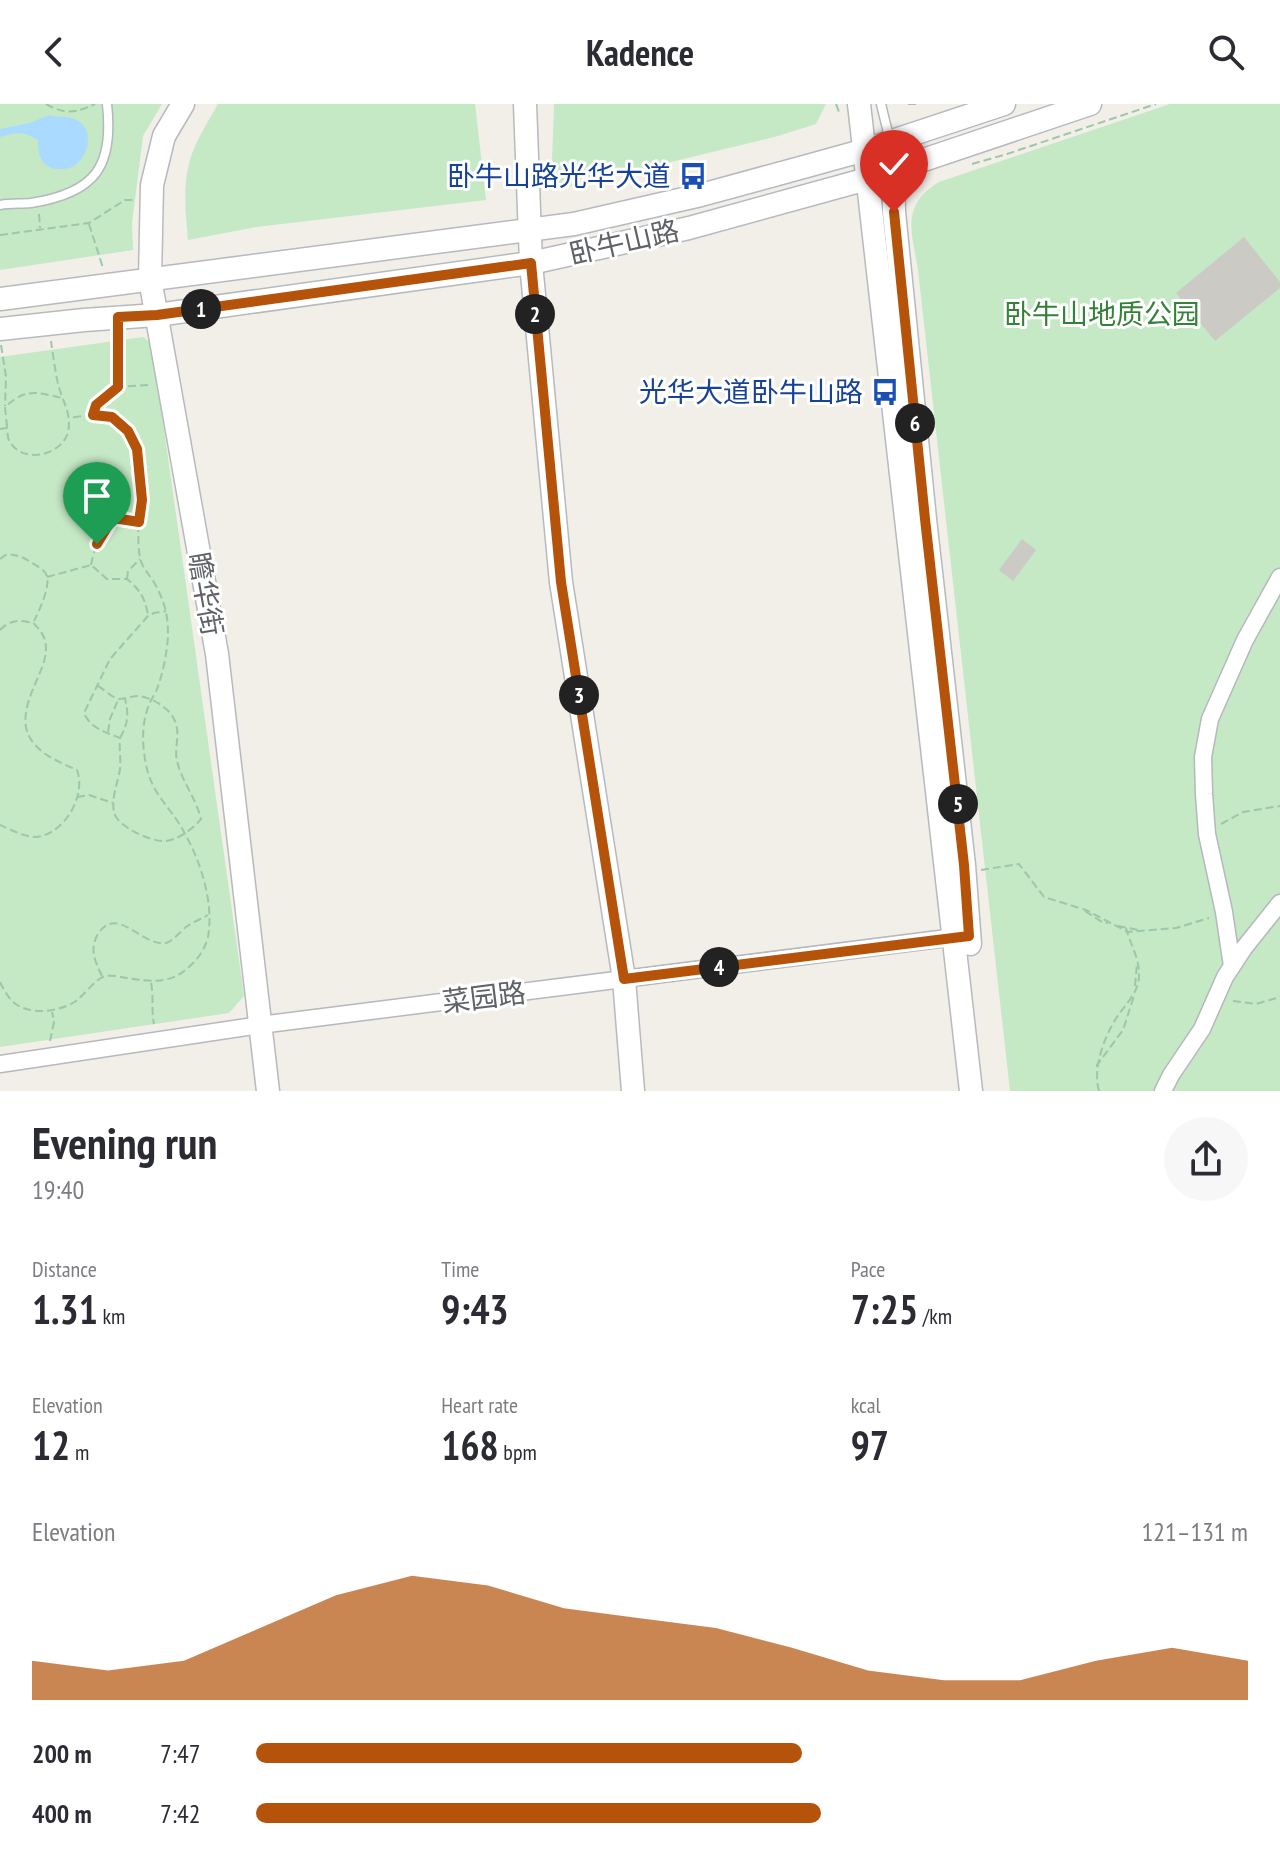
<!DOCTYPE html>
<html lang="en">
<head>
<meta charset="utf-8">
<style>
	:root { --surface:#fff; --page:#f7f7f7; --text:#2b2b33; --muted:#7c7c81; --accent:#b45309 }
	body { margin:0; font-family:"PT Sans Narrow","Noto Sans SC",sans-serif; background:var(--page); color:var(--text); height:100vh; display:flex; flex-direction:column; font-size:30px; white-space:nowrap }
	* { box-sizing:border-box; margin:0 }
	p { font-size:26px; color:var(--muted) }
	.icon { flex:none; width:44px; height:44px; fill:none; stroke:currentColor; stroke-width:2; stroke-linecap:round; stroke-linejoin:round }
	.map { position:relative; height:987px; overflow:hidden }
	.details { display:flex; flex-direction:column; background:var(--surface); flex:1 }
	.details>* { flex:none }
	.pin { position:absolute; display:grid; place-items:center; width:68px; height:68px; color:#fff; margin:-82px -34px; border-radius:50% 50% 50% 0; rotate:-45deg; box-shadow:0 0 8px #0007 }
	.pin .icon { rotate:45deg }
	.km { position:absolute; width:40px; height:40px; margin:-20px; border-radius:50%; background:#222; color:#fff; font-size:22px; line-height:40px; text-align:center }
	.round { display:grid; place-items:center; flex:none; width:84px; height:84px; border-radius:42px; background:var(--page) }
	.summary { display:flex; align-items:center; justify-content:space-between; height:136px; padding:0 32px }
	h1 { font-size:44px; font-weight:700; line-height:60px }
	.metrics { display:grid; grid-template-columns:repeat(3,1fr); gap:12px; height:136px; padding:8px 32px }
	.metrics div { display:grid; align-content:center }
	.metrics b { font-size:40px; font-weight:700 }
	.metrics small { font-size:22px; font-weight:400 }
	.metrics p { font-size:22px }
	.chart { height:224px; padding:16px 32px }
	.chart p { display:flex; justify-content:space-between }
	.chart svg { width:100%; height:144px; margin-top:8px; fill:var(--accent); opacity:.7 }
	ul { padding:0 32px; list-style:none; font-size:26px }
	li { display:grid; grid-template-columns:128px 96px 1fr; align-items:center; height:60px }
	li i { height:20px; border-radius:10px; background:var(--accent) }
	header { display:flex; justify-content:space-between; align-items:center; height:104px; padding:0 32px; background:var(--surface); font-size:36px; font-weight:700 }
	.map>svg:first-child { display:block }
	.green { fill:#c5e8c5 }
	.water { fill:#aadaff }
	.building { fill:#cccac5 }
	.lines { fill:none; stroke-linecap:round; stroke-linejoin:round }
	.lane-casing { stroke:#b5b8bc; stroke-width:11 }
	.street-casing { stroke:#b5b8bc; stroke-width:19 }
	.secondary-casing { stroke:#b6babf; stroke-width:25 }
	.path { stroke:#9cc7a9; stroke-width:2; stroke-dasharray:8 4; stroke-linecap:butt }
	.lane { stroke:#fff; stroke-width:8 }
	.street { stroke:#fff; stroke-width:16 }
	.secondary { stroke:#fff; stroke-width:22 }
	.route-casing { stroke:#fff; stroke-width:16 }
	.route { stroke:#b45309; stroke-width:10 }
	.labels { text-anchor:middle; stroke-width:6; stroke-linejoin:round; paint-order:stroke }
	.transit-label { font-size:28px; fill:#164399; stroke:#fff; text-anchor:end }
	.street-label { font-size:28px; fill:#5f6368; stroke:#fff }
	.park-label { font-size:28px; fill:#348238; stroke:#fff }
</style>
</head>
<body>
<header><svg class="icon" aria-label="back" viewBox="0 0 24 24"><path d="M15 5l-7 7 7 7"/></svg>Kadence<svg class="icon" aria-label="search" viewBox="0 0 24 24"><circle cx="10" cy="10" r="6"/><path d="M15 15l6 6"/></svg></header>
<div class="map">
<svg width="1280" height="987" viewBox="0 0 1280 987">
	<rect width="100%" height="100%" fill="#f1efe8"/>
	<g class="green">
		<path d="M0 0H162L143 32 132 119 133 146 0 166Z"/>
		<path d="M218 0H475L486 96 256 123 188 136C186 112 183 88 188 64 192 42 207 20 218 0Z"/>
		<path d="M554 0H826L816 20 778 32 551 87Z"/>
		<path d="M1170 0H1280V987H1010L918 166C912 128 900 102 939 78Z"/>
		<path d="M143 233C162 243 158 277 160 297L244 892 229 909 0 943V253Z"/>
	</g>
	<path class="water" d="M49 11C59 14 71 11 80 18 94 29 88 53 74 62 71 64 65 65 62 65 42 66 38 53 38 36 23 27 16 28 0 33V25L30 19Z"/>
	<g class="building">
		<path d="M1244 133 1280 178V184L1215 237 1176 189Z"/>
		<path d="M1022 435 1036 446 1013 477 999 466Z"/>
	</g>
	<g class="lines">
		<g class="lane-casing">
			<g id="lane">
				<path d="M881 0 890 37"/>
				<path d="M0 101C10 99 21 100 31 99 95 89 114 63 107 0"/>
			</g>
		</g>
		<g class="street-casing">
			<g id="street">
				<path d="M1232 862 1224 808 1207 730 1204 690 1203 653 1210 615 1245 536 1280 473"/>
				<path d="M0 960 260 921 963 832"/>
				<path d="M1163 987 1171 971 1202 925 1225 873 1244 844 1280 799"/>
			</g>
		</g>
		<g class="secondary-casing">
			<g id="secondary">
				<path d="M183 0 164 32 152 81 150 175 217 550 268 987"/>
				<path d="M525 0 531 159 561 478 624 875 633 987"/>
				<path d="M859 0 971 987"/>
				<path d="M893 55 894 108 925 415 964 761 970 840"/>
				<path d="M0 195 574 120 701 91 800 64 865 46 1004 0"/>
				<path d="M0 225 84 216 157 211 531 159 689 124 867 75 1090 0"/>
			</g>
		</g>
		<g class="path">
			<path d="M46 0C66 11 75 9 95 0"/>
			<path d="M836 0 839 8"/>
			<path d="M908 0H917"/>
			<path d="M972 60 1007 50 1156 0"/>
			<path d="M39 110 40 124"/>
			<path d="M89 120 103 164"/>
			<path d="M0 131 89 119 125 96H135"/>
			<path d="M118 232 119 281"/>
			<path d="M1 241 6 273 5 302"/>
			<path d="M93 310 96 301 118 283 149 281"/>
			<path d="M7 323 5 303C26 284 36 288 62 294"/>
			<path d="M0 325 7 324C8 328 7 333 9 336 21 361 62 352 68 328 72 310 62 296 58 280 55 266 53 251 51 237"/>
			<path d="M0 455 7 450C18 451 23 453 32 459 37 462 45 466 47 472 50 484 39 507 34 517"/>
			<path d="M91 461C94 444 101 429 112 415H120L138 418"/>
			<path d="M47 473 91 461 107 475H127C140 486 145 494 148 511"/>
			<path d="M127 475 128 467 140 455"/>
			<path d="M0 526C8 518 17 515 28 518 35 519 33 519 38 524 57 545 37 571 30 593 26 604 23 619 28 630 36 649 59 658 77 666 86 690 67 725 42 732 29 736 12 726 0 721"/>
			<path d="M98 582C104 585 112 594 119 595 125 595 132 592 138 592 152 593 173 606 176 620 180 633 174 645 177 657 182 678 196 694 201 715 193 725 178 736 165 737 151 738 116 722 114 708 111 694 118 678 120 665 121 654 119 644 120 634 105 628 90 624 84 609L110 555 148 512 154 509 166 507"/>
			<path d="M108 628 110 615 118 596"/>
			<path d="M120 634C128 620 129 610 125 595"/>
			<path d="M77 693 89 691 113 699"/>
			<path d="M1221 720 1243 708 1280 702"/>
			<path d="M981 766 1019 760 1044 793 1086 806 1128 828 1176 824 1209 814"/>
			<path d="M1085 807 1102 818 1108 819"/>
			<path d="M1118 822 1139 826"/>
			<path d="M102 872C95 858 89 844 98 830 117 800 142 843 166 839 173 837 180 828 186 823 193 818 201 815 208 811"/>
			<path d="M0 878C3 885 8 893 13 898 29 912 60 908 76 897 84 891 95 876 103 873 110 870 120 873 127 874 151 878 171 880 189 863 198 855 205 845 208 833 214 799 201 758 184 728 169 700 150 690 145 655 142 638 142 617 149 601 151 595 155 590 157 585 163 569 167 549 168 532 168 510 165 499 155 480 150 471 142 464 140 454 132 411 157 355 121 320 119 319 113 313 112 313 100 308 82 312 70 314"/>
			<path d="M151 879C154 892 151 906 154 920"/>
			<path d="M1135 882 1137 860"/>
			<path d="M1233 897 1256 900 1280 893"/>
			<path d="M50 937 54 918 52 908"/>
			<path d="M1097 963V961L1123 926 1134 892"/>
			<path d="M1099 987C1092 964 1105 930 1119 910 1127 899 1139 887 1139 872 1140 855 1130 840 1126 824"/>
		</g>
		<use href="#lane" class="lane"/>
		<use href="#street" class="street"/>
		<use href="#secondary" class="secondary"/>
	</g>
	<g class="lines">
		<g class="route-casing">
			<path id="route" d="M97 440 112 415H120L139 418 142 396 137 345 128 327 112 313 93 311 96 301 118 283V213L157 211 531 159 561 478 624 875 969 832 964 761 925 415 894 108"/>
		</g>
		<use href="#route" class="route"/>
	</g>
	<defs>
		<g id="bus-bare" transform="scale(2.16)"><path d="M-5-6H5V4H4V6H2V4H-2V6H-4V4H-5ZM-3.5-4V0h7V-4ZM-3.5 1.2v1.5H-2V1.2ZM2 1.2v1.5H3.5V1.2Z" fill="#1a4fb4" stroke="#fff" stroke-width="2.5" paint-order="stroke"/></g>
	</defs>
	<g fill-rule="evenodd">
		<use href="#bus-bare" x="693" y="72"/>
		<use href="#bus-bare" x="885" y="288"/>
	</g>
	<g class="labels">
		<g class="transit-label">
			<text x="671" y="82">卧牛山路光华大道</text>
			<text x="863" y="298">光华大道卧牛山路</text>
		</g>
		<g class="street-label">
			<text transform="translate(624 138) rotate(-13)" y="10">卧牛山路</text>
			<text transform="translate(206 490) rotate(80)" y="10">瞻华街</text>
			<text transform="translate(484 893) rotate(-7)" y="10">菜园路</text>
		</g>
		<g class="park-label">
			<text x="1102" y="220">卧牛山地质公园</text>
		</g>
	</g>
</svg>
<div class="pin" style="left:97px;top:440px;background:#1e9e55"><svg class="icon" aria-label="arrive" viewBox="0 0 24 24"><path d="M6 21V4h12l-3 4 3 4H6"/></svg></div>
<div class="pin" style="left:894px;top:108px;background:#d93025"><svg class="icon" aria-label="check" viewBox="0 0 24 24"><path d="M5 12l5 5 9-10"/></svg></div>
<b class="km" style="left:201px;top:205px">1</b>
<b class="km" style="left:535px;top:210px">2</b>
<b class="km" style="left:579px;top:591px">3</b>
<b class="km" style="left:719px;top:863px">4</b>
<b class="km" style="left:958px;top:700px">5</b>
<b class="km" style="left:915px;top:319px">6</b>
</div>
<section class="details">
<div class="summary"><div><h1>Evening run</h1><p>19:40</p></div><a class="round"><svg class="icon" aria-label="share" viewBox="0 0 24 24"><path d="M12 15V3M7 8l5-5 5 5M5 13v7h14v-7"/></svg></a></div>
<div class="metrics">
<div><p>Distance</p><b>1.31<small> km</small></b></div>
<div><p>Time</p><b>9:43</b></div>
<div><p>Pace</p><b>7:25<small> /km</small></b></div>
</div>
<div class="metrics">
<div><p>Elevation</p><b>12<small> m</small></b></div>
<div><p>Heart rate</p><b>168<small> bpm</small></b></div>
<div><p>kcal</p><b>97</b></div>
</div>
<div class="chart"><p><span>Elevation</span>121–131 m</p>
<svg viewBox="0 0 160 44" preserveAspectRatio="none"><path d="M0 44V32L10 35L20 32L30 22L40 12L50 6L60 9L70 16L80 19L90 22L100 28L110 35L120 38L130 38L140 32L150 28L160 32V44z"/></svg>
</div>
<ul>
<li><b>200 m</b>7:47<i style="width:55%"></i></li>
<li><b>400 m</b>7:42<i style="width:57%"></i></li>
</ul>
</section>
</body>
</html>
